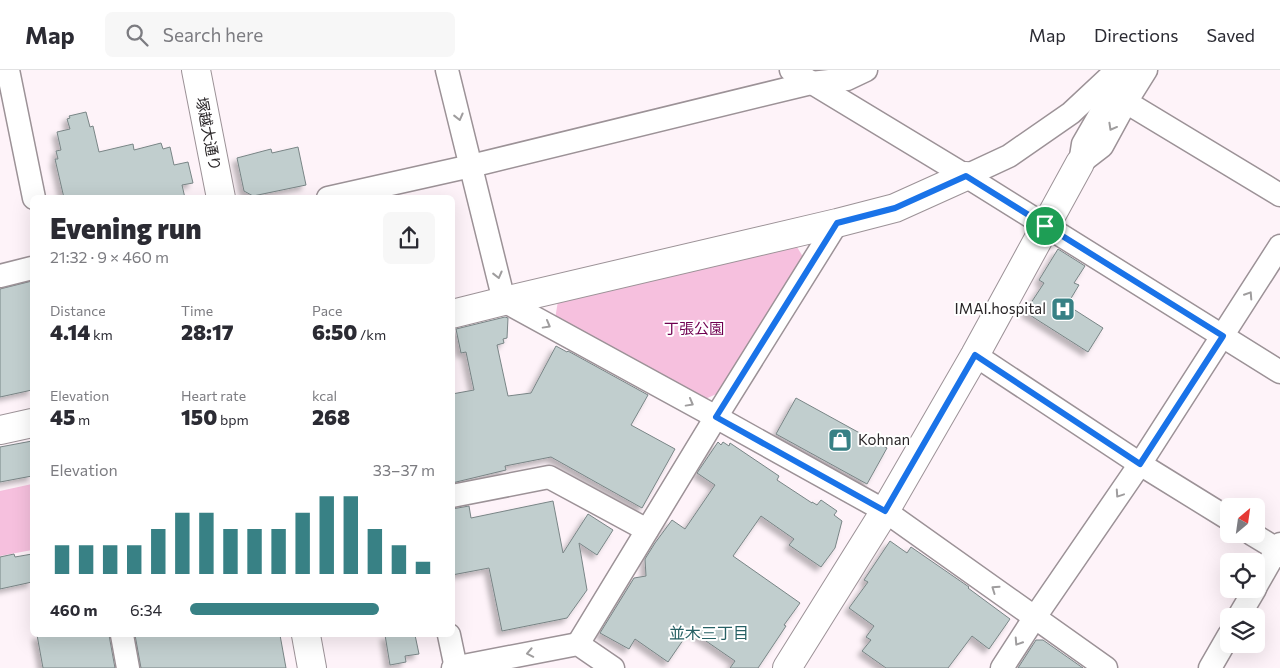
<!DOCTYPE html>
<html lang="en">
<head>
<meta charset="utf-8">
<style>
	:root { --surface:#fff; --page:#f7f7f7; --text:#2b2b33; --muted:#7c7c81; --line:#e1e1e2; --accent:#388185 }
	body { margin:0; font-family:Commissioner,"Noto Sans JP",sans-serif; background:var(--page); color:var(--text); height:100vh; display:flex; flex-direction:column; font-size:19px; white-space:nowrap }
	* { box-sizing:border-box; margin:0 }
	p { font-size:16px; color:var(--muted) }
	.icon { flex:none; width:28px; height:28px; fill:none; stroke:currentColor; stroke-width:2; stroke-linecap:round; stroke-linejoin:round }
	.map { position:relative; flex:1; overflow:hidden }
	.side { position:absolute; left:30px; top:125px; width:425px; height:442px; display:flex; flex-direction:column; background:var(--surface); border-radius:8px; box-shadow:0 5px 20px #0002 }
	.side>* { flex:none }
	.needle { width:32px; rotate:29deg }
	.fabs { position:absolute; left:1220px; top:428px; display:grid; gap:10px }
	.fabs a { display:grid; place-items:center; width:45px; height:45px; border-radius:8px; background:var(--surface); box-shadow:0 5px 20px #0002; font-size:25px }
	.pin { position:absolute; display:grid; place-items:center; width:42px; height:42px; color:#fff; margin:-21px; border:2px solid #fff; border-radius:50%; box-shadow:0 1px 5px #0007 }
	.round { display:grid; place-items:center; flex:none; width:52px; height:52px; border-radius:8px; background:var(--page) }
	.head { display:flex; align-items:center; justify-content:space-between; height:85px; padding:0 20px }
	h1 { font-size:28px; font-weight:800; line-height:38px }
	.figures { display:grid; grid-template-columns:repeat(3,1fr); gap:8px; height:85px; padding:5px 20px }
	.figures div { display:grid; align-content:center }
	.figures b { font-size:21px; font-weight:800 }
	.figures small { font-size:14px; font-weight:400 }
	.figures p { font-size:14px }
	.chart { height:140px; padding:10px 20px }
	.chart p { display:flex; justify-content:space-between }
	.chart svg { width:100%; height:90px; margin-top:5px; stroke:var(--accent); stroke-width:6 }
	ul { padding:0 20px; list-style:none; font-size:16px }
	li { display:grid; grid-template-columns:80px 60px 1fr; align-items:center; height:38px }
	li i { height:12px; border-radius:6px; background:var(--accent) }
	header { display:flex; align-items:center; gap:30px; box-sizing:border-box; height:70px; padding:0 25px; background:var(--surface); border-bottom:1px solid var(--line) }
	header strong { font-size:24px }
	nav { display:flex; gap:28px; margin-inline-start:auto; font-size:18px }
	.search { width:350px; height:45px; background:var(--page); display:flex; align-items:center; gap:12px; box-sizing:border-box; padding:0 18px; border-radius:8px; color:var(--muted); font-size:19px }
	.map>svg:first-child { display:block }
	.green { fill:#f6c0de }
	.building { fill:#c1cece; stroke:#798586; filter:url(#shadow) }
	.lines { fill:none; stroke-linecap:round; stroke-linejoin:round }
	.minor-casing { stroke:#9c9297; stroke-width:25 }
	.tertiary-casing { stroke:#9c9297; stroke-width:30 }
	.minor { stroke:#fff; stroke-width:22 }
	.tertiary { stroke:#fff; stroke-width:28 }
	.oneway { stroke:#9f9d9e }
	.route-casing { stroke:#fff; stroke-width:10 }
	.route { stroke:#1a73e8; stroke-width:6 }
	.labels { text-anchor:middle; stroke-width:4; stroke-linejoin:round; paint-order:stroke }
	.street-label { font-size:15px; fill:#292527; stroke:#fff }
	.poi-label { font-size:15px; fill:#292527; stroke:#fff; text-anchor:end }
	.park-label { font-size:15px; fill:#6f0150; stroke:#fff }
	.neighbourhood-label { font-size:16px; fill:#266064; stroke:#fff }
</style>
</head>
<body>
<header>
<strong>Map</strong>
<div class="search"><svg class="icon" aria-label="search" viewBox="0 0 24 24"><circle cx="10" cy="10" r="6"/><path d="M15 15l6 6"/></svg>Search here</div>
<nav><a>Map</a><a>Directions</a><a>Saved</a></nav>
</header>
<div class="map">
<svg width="1280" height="598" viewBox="0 0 1280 598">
	<defs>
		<filter id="shadow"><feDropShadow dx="-4.5" dy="4.5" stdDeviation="2.5" flood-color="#0004"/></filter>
	</defs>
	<rect width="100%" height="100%" fill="#fef3f9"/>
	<g class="green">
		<path d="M797 177 805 190 721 322 703 330 555 249 558 231Z"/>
		<path d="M32 414V480L0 486V421Z"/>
	</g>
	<g class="building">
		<path d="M86 42 90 57 93 56 99 82 133 74 134 80 161 73 163 79 170 77 174 95 188 92 193 113 182 115 185 128H64L55 89H58L56 81 61 80 57 62 70 59 67 49 70 48 69 46Z"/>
		<path d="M298 77 306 115 253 126 244 121 237 88 271 79 272 83Z"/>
		<path d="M1058 179 1085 196 1074 213 1079 215 1067 235 1103 258 1088 282 1025 242 1044 213 1039 210Z"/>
		<path d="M32 211V320L0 327V219Z"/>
		<path d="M505 247 508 248 507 268 503 269 504 273 497 275 508 326 531 323 556 276 567 282 568 281 648 325 631 355 675 379 642 438 551 387 505 396 506 400 452 413V324L474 320 466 282 461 283 456 259Z"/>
		<path d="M796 328 887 378 867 414 776 364Z"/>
		<path d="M32 371V406L0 412V377Z"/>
		<path d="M718 372 721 375 723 372 729 376 730 373 779 406 777 410 812 433V432L817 435 821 430 837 441 834 445 842 451 835 478 821 497 789 475 794 469 761 446 733 486 800 533 784 555 786 556 758 598H730L735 591 690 560 668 592 635 569 629 579 600 563 634 508 646 506 645 489 655 473 672 450 685 459 715 415 697 403Z"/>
		<path d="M553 431 563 483 588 444 613 460 597 485 579 473 587 520 567 548 502 561 489 498 452 505V439L469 436 471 448Z"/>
		<path d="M890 471 907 483 911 477 969 517 968 518 1010 549 989 579 972 566 948 598H886L862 581 871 570 866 567 874 556 849 538 868 512 864 510Z"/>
		<path d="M14 484 15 487 32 484V512L0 519V487Z"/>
		<path d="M37 565H109L115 598H43Z"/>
		<path d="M135 565H280L286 598H141Z"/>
		<path d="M385 565H415L419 584 405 586 406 592 390 595Z"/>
		<path d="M1036 570H1043L1083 598H1018Z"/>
	</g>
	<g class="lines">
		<g class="minor-casing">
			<g id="minor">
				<path d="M8 0 34 128"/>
				<path d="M447 0 504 231 716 347 885 441 1106 598"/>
				<path d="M791 0 966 106 1280 302"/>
				<path d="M1126 32 1280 125"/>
				<path d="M1080 93 1102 76 1126 32 1146 0"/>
				<path d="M1080 93 1083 74 1124 3"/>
				<path d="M966 106 1009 86 1071 43 1117 0"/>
				<path d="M328 128 471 96 811 13 847 9 866 0"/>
				<path d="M0 206 32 198"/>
				<path d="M975 285 1140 394 1229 449"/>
				<path d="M452 426 549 407 647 460"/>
				<path d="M1252 464 1280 481"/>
				<path d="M1256 516 1280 474"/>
				<path d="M1239 546 1255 519"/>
				<path d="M122 565 128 598"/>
				<path d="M449 565 456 598"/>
				<path d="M578 574 716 347 837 153"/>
				<path d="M453 598 578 574 613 598"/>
				<path d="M1002 598 1035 547 1140 394 1280 176"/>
				<path d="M1210 598 1229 565"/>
			</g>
		</g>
		<g class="tertiary-casing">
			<g id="tertiary">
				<path d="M196 0 221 128"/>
				<path d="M452 244 504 231 837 153 895 138 966 106"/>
				<path d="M0 360 32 353"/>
				<path d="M306 565 312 598"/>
				<path d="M787 598 885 441 975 285 1080 93"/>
			</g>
		</g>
		<use href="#minor" class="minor"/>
		<use href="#tertiary" class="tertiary"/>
	</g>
	<defs><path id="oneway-chevron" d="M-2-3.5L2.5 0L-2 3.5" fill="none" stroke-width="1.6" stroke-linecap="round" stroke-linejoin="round" transform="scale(1.25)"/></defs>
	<g class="oneway">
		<use href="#oneway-chevron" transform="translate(459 47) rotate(76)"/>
		<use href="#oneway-chevron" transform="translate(1112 57) rotate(119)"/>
		<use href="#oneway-chevron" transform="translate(498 205) rotate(76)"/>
		<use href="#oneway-chevron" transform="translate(1249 225) rotate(-57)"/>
		<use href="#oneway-chevron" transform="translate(547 255) rotate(29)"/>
		<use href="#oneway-chevron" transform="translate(690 333) rotate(29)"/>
		<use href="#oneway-chevron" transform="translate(1119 424) rotate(124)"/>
		<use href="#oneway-chevron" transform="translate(995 519) rotate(-145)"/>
		<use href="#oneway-chevron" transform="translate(1018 572) rotate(123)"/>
		<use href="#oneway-chevron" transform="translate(530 583) rotate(169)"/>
	</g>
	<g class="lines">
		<g class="route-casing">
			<path id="route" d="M966 106 1223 266 1140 394 975 285 885 441 716 347 837 153 895 138Z"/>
		</g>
		<use href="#route" class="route"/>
	</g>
	<defs>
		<g id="hospital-square" transform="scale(1.25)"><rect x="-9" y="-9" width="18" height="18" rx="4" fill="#388185" stroke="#fff"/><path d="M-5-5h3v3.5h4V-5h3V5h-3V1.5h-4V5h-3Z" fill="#fff"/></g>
		<g id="shop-square" transform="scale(1.25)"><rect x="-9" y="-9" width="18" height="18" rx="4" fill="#388185" stroke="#fff"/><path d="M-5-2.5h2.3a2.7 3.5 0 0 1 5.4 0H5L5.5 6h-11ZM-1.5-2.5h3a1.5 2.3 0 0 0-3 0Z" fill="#fff"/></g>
	</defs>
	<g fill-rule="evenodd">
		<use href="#hospital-square" x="1063" y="239"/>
		<use href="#shop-square" x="840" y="370"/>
	</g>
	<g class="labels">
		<g class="street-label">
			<text transform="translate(208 64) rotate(79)" y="5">塚越大通り</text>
		</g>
		<g class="poi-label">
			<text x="1046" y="244">IMAI.hospital</text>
			<text x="858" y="375" text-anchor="start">Kohnan</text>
		</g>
		<g class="park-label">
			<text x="694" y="264">丁張公園</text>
		</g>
		<g class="neighbourhood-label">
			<text x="709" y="569">並木三丁目</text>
		</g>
	</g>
</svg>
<div class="fabs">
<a><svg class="needle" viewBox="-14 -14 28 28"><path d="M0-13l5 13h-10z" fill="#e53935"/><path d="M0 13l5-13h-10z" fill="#7c7c81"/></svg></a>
<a><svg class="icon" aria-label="locate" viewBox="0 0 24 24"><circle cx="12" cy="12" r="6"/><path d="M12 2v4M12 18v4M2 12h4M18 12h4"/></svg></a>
<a><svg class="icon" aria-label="layers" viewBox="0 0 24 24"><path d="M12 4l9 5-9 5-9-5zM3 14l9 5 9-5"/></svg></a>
</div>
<div class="pin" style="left:1045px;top:156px;background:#1e9e55"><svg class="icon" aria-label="arrive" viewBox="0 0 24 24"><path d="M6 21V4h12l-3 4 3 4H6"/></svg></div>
<section class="side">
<div class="head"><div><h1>Evening run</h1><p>21:32 · 9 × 460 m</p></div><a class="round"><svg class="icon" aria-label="share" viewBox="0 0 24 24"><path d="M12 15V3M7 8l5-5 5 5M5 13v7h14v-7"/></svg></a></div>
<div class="figures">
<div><p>Distance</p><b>4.14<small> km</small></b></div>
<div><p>Time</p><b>28:17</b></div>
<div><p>Pace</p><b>6:50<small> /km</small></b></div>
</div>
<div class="figures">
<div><p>Elevation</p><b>45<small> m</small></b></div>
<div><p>Heart rate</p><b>150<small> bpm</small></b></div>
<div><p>kcal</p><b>268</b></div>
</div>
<div class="chart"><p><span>Elevation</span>33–37 m</p>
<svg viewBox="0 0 160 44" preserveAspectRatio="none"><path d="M5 44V30M15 44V30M25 44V30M35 44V30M45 44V22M55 44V14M65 44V14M75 44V22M85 44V22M95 44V22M105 44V14M115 44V6M125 44V6M135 44V22M145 44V30M155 44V38"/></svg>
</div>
<ul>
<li><b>460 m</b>6:34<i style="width:77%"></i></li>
</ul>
</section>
</div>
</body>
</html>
